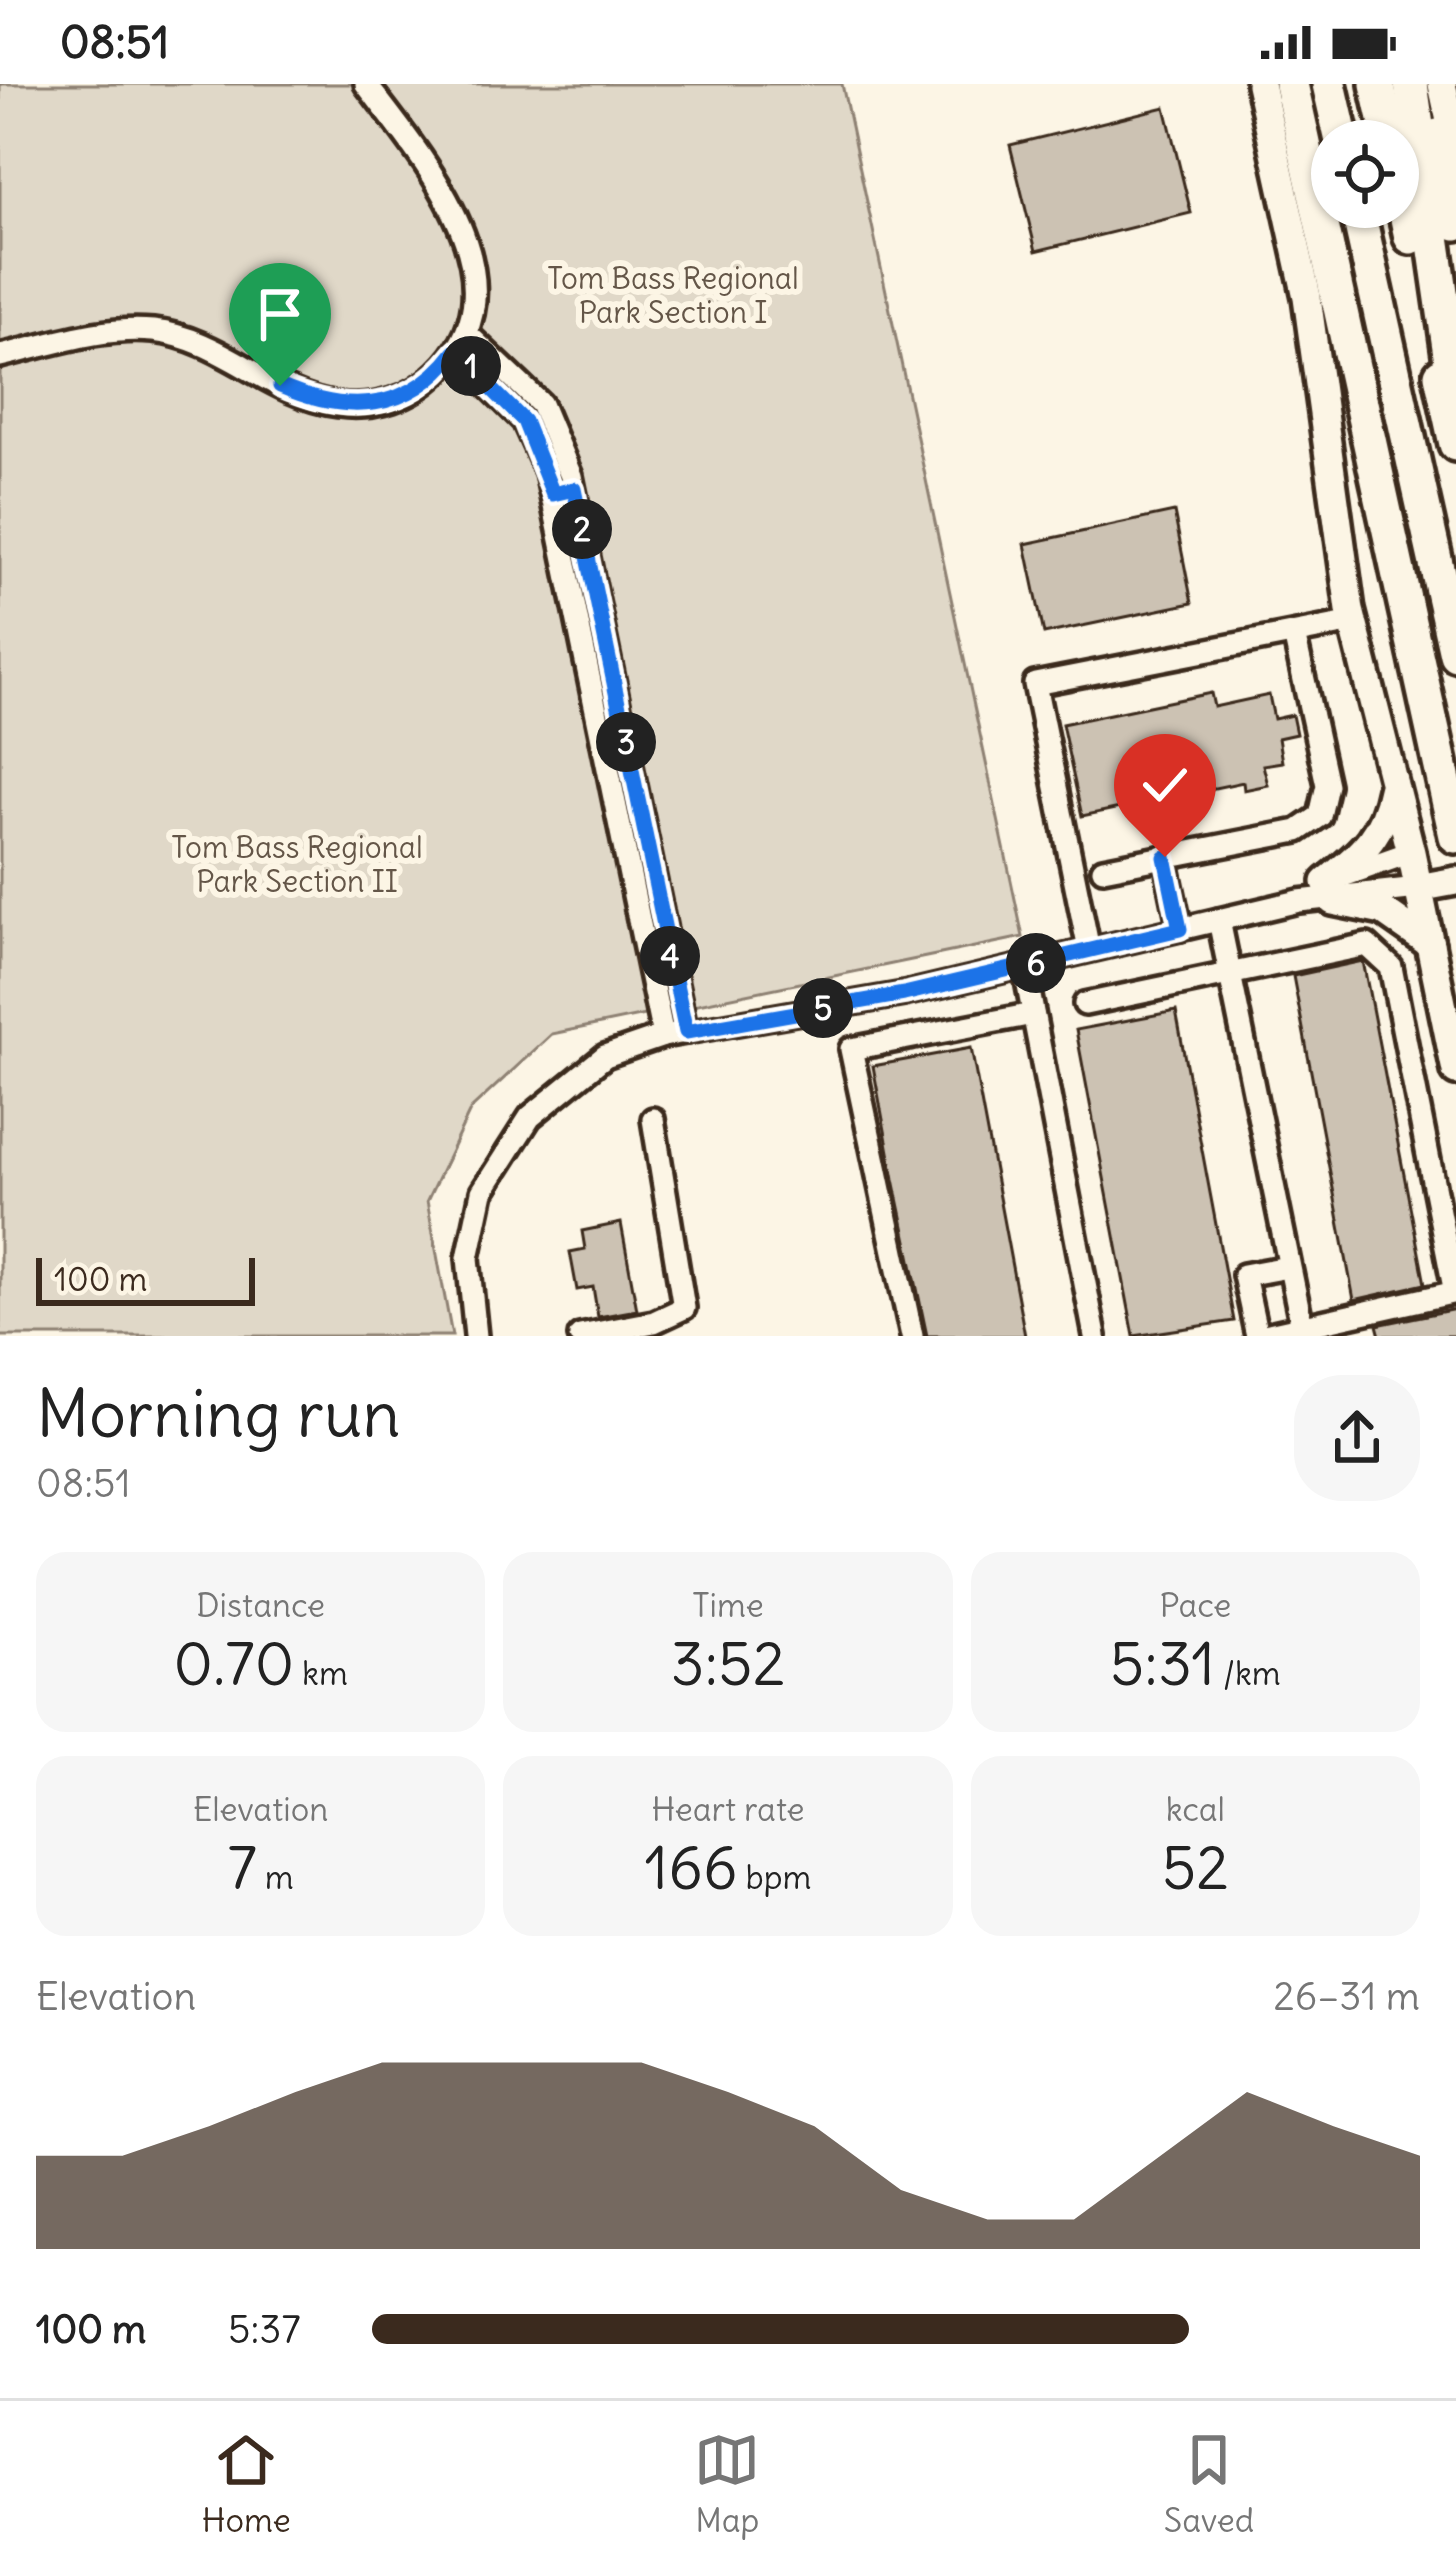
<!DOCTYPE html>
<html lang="en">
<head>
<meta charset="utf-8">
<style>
	:root { --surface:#fff; --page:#f6f6f6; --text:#222; --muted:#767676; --line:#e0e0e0; --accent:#3b2a1e }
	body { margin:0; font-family:Delius,sans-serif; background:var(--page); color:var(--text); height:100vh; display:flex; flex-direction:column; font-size:45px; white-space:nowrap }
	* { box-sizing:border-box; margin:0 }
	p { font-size:39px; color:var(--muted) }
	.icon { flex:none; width:66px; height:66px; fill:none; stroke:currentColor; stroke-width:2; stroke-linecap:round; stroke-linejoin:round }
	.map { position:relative; height:1252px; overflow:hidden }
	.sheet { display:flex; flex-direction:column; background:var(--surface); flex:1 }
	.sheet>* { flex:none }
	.tools { position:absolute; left:1311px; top:36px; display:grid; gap:24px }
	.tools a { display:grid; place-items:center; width:108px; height:108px; border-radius:50%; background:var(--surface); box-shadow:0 3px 9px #0004; font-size:60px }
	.scale { position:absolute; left:36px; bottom:30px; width:219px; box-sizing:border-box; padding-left:12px; border:6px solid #3b2a1e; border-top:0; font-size:33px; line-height:42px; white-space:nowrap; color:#3b2a1e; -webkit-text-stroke:9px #fcf5e5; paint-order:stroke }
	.pin { position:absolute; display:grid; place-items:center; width:102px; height:102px; color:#fff; margin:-123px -51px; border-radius:50% 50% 50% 0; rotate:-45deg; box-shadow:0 0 12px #0007 }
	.pin .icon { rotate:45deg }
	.km { position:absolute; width:60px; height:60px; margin:-30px; border-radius:50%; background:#222; color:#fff; font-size:33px; line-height:60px; text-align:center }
	.round { display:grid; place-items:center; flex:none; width:126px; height:126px; border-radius:48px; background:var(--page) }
	.summary { display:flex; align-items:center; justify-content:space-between; height:204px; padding:0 36px }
	h1 { font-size:66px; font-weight:600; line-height:90px }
	.stats { display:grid; grid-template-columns:repeat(3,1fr); gap:18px; height:204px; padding:12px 36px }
	.stats div { display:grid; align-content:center; border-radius:30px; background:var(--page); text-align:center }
	.stats b { font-size:60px; font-weight:600 }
	.stats small { font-size:33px; font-weight:400 }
	.stats p { font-size:33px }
	.chart { height:336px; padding:24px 36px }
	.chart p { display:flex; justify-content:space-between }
	.chart svg { width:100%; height:216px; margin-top:12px; fill:var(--accent); opacity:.7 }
	ul { padding:0 36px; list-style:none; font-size:39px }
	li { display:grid; grid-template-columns:192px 144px 1fr; align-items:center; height:90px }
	li i { height:30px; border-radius:15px; background:var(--accent) }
	.status { display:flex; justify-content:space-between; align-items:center; height:84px; padding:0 60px; background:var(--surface); direction:ltr }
	.status svg { height:33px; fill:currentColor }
	.dock { display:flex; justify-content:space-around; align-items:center; height:168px; border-top:3px solid var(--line); background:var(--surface); font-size:33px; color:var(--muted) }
	.dock a { display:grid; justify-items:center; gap:6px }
	.dock .selected { color:var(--accent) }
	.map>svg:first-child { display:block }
	.green { fill:#e0d8c8; stroke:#8e8173; stroke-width:3 }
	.building { fill:#ccc2b3; stroke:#3b2a1e; stroke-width:3 }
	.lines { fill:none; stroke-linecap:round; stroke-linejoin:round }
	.minor-casing { stroke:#3b2a1e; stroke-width:30 }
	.major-casing { stroke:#3b2a1e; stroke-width:36 }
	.highway-casing { stroke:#3b2a1e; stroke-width:42 }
	.minor { stroke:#fcf5e5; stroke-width:21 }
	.major { stroke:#fcf5e5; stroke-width:27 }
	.highway { stroke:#fcf5e5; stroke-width:33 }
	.route-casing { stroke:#fff; stroke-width:24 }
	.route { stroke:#1a73e8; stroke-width:15 }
	.labels { text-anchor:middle; stroke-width:12; stroke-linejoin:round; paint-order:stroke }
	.park-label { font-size:30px; fill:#645648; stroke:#fcf5e5 }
</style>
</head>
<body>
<div class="status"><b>08:51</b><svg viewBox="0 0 49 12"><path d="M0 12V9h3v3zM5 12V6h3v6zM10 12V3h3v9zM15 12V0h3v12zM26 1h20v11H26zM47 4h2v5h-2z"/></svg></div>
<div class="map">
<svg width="1456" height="1252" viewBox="0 0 1456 1252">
	<rect width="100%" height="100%" fill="#fcf5e5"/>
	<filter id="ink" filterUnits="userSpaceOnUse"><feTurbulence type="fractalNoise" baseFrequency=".00833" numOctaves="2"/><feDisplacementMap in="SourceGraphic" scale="24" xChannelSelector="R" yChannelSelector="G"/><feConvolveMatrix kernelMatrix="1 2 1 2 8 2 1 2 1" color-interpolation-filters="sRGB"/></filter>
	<g filter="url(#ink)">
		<path class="green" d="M0 0H842L1023 853 552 950 471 1025 427 1117 452 1252H0Z"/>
		<g class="building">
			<path d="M1165 23 1191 129 1036 167 1010 61Z"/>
			<path d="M1174 428 1192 519 1044 550 1025 460Z"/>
			<path d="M1211 609 1214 623 1269 611 1274 635 1292 631 1296 650 1278 654 1282 678 1263 681 1268 701 1244 706 1243 698 1082 732 1062 640Z"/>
			<path d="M1363 877 1425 1200 1354 1216 1293 892Z"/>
			<path d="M1176 927 1234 1237 1134 1252 1076 946Z"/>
			<path d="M971 964 1025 1252H927L894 1095 873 982Z"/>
			<path d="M621 1139 637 1226 598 1233 593 1203 577 1206 570 1168 585 1165 582 1147Z"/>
			<path d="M1456 1225V1252H1380L1377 1241Z"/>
		</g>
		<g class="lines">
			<g class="minor-casing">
				<g id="minor">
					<path d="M467 250 541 320 571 392 686 948"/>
					<path d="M455 269 524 337 547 388 663 952"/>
					<path d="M0 272C49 261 102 242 153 247 222 254 270 312 338 321 375 326 412 314 438 288 531 199 423 75 366 0"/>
					<path d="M1165 773 1180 845"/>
					<path d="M1103 785 1298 747 1320 732 1327 701 1294 550"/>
					<path d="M1337 794 1411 768"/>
					<path d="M1219 836 1304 1252"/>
					<path d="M1089 866 1035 600 1353 538"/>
					<path d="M1024 881 1095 1252"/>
					<path d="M1085 920 1367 861 1391 883 1455 1209"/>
					<path d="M476 1252 468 1174 482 1108 530 1033 605 972 663 952 904 910 1299 817 1418 804"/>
					<path d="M580 1252 654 1238 684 1224 653 1035"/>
					<path d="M912 1252 851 965 1033 930"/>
					<path d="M1257 1252 1244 1191 1288 1183"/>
					<path d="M1260 1252 1456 1208"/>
				</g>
			</g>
			<g class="major-casing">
				<g id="major">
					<path d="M1260 0 1307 213 1350 526 1411 768 1456 987"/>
					<path d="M1442 0 1456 64"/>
					<path d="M1326 798C1362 768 1383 752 1392 705"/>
					<path d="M1418 804 1456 797"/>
					<path d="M1333 817 1383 827 1430 860"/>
				</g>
			</g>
			<g class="highway-casing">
				<g id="highway">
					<path d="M1291 0 1456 752"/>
					<path d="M1329 0 1342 57"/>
					<path d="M1377 0 1390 57"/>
					<path d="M1411 0 1456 312"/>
					<path d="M1438 52 1456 139"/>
					<path d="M1398 93 1411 153"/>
					<path d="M1357 123 1456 570"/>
					<path d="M1441 291 1456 360"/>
				</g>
			</g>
			<use href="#minor" class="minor"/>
			<use href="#major" class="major"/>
			<use href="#highway" class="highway"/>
		</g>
	</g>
	<g class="lines" filter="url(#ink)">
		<g class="route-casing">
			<path id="route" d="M280 302C346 331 409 329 455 268L524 337 553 410 574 405 686 948 904 910 1180 845 1165 773"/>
		</g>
		<use href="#route" class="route"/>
	</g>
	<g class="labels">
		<g class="park-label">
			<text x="673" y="205">Tom Bass Regional<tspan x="673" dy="34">Park Section I</tspan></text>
			<text x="297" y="774">Tom Bass Regional<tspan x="297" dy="34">Park Section II</tspan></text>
		</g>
	</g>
</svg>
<div class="tools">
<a><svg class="icon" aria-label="locate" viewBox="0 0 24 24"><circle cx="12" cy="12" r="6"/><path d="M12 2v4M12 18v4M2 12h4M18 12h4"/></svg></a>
</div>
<div class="scale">100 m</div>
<div class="pin" style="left:280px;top:302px;background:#1e9e55"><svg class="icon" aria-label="arrive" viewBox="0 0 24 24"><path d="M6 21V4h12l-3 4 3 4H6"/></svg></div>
<div class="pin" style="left:1165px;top:773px;background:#d93025"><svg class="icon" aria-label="check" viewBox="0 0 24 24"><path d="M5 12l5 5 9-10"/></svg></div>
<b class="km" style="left:471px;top:282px">1</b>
<b class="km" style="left:582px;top:445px">2</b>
<b class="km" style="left:626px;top:658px">3</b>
<b class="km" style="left:670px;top:872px">4</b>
<b class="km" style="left:823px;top:924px">5</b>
<b class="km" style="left:1036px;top:879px">6</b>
</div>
<section class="sheet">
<div class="summary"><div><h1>Morning run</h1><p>08:51</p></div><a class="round"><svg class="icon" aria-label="share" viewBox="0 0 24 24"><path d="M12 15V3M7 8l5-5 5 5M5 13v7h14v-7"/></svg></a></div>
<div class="stats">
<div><p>Distance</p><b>0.70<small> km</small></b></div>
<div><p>Time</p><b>3:52</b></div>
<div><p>Pace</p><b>5:31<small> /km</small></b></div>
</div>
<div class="stats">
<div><p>Elevation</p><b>7<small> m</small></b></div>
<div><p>Heart rate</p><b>166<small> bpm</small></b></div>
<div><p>kcal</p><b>52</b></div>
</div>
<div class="chart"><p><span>Elevation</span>26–31 m</p>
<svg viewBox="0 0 160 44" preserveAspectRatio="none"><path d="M0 44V25L10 25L20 19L30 12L40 6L50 6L60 6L70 6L80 12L90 19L100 32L110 38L120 38L130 25L140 12L150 19L160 25V44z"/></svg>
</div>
<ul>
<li><b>100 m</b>5:37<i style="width:78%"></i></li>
</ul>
</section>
<nav class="dock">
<a class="selected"><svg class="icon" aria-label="home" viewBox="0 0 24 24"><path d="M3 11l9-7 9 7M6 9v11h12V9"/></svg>Home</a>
<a><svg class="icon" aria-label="map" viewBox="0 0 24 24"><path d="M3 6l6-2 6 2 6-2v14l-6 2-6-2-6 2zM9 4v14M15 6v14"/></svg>Map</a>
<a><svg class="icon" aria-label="saved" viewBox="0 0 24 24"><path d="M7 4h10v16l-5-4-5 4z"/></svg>Saved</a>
</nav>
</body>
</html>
